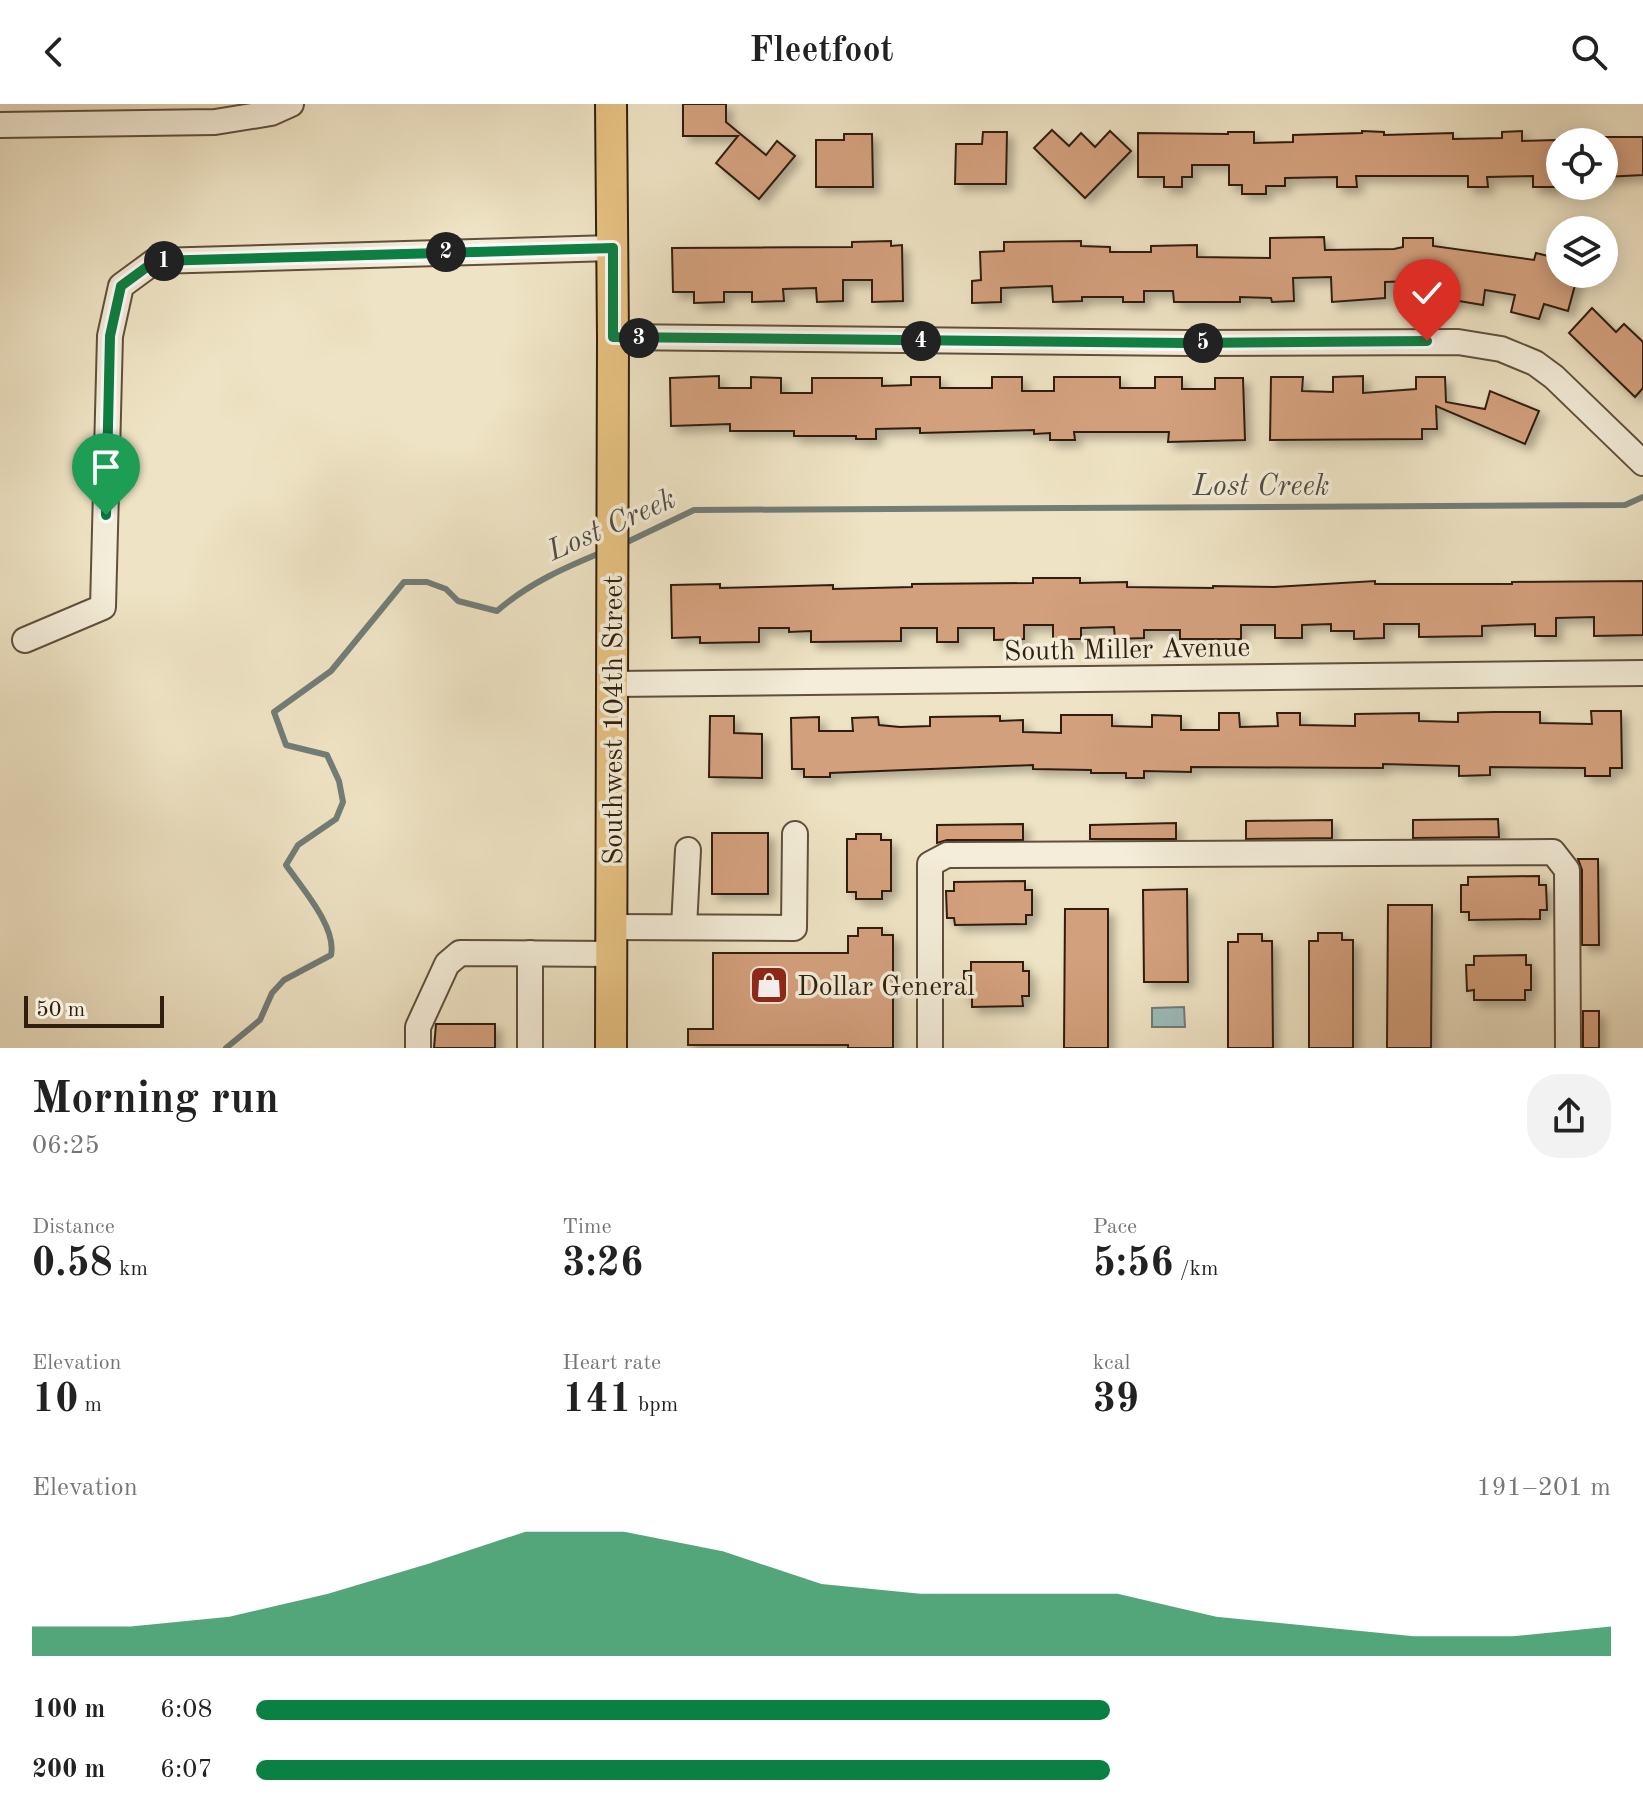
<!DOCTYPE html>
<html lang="en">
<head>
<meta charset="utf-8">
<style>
	:root { --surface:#fff; --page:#f2f2f2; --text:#222; --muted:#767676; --accent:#0b8043 }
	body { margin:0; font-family:"Old Standard TT",serif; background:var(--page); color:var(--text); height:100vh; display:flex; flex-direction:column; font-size:30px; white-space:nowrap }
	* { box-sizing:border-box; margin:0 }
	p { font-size:26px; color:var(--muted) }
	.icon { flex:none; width:44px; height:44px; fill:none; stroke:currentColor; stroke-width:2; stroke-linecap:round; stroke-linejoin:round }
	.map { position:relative; height:944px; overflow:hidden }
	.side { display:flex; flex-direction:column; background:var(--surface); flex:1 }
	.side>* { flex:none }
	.controls { position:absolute; left:1546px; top:24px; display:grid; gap:16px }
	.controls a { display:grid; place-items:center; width:72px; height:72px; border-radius:50%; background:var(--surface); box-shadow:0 4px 20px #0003; font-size:40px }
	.scale { position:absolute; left:24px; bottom:20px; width:140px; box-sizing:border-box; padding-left:8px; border:4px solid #301e0e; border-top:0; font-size:22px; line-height:28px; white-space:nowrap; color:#301e0e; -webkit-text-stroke:6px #f4edd9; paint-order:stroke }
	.pin { position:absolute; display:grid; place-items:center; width:68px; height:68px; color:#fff; margin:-82px -34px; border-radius:50% 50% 50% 0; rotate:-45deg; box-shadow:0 0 8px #0007 }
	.pin .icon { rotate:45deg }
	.km { position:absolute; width:40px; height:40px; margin:-20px; border-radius:50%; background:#222; color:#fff; font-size:22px; line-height:40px; text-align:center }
	.round { display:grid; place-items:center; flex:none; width:84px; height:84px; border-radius:32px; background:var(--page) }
	.headline { display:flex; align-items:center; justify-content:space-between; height:136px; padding:0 32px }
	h1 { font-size:44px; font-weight:600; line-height:60px }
	.metrics { display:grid; grid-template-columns:repeat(3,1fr); gap:12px; height:136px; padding:8px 32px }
	.metrics div { display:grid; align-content:center }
	.metrics b { font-size:40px; font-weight:600 }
	.metrics small { font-size:22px; font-weight:400 }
	.metrics p { font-size:22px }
	.chart { height:224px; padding:16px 32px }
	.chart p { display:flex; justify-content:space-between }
	.chart svg { width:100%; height:144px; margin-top:8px; fill:var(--accent); opacity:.7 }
	ul { padding:0 32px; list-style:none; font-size:26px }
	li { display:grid; grid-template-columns:128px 96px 1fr; align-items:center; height:60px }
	li i { height:20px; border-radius:10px; background:var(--accent) }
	header { display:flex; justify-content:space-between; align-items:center; height:104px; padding:0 32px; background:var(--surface); font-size:36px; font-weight:600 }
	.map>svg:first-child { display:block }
	.water { fill:#9cbcbd; stroke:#717d77; stroke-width:2 }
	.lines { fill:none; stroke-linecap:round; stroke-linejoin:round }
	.stream { stroke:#717d77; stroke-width:6 }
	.building { fill:#d3a07d; stroke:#301e0e; stroke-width:2; filter:url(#shadow) }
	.minor-casing { stroke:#604f3c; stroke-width:28 }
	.major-casing { stroke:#301e0e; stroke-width:34 }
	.minor { stroke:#f4edd9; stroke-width:24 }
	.major { stroke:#e7c282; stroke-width:30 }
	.route-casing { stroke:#fff; stroke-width:16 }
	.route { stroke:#0b8043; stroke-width:10 }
	.labels { text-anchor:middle; stroke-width:7; stroke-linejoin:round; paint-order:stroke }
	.street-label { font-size:28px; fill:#301e0e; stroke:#f4edd9 }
	.poi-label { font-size:28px; fill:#301e0e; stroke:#f4edd9; text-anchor:start }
	.water-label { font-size:30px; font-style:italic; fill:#504d43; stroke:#f4edd9 }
</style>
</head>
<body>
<header><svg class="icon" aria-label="back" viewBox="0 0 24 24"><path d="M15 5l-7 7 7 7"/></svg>Fleetfoot<svg class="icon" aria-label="search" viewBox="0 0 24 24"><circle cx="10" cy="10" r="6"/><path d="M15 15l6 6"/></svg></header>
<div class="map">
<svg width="1643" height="944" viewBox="0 0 1643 944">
	<defs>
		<filter id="shadow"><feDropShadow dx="6" dy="6" stdDeviation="4" flood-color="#0004"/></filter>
	</defs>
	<rect width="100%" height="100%" fill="#eee3c4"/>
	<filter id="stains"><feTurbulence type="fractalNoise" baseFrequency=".0025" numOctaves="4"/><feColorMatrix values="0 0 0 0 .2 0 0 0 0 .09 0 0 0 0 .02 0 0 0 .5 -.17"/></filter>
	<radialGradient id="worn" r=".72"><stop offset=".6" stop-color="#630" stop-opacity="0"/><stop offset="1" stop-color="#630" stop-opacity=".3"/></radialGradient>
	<path class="water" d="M1184 903 1185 923H1152V904Z"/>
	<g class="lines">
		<g class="stream">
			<path d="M623 440 694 406 1625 401 1643 393"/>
			<path d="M226 944 260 916 272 889 284 876 331 851C337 823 301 783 286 761L298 741 336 715 343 698 339 677 327 651 286 641 274 608 331 567 404 478H427L446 485 458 497 497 507C529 479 566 463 605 447"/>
		</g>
	</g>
	<g class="building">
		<path d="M683 0H726V18L766 51 777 37 795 52 759 95 716 59 738 32H683Z"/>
		<path d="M1052 26 1069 42 1081 29 1095 43 1110 27 1131 47 1085 94 1034 44Z"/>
		<path d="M1362 27 1384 28V31L1453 29V35L1502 34V28L1522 27V37L1555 36 1556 83H1533V72L1487 73 1488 83H1468V72H1356L1357 83H1337V73L1285 74V82H1266V90H1242V81H1229V61H1192V73H1182V83H1164V73H1138V29L1228 30V28H1254V39L1293 38V31L1362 29Z"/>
		<path d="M983 28H1007L1006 80H955L956 40H982Z"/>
		<path d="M844 30H872L873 83H816V36H844Z"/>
		<path d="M1604 33H1643V71L1604 73Z"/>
		<path d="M1324 133 1325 146 1394 145 1403 143V134H1433V142L1534 156 1536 149 1560 155V170H1578L1568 207 1544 200 1539 215 1511 208 1515 191 1485 186 1483 201 1459 197 1415 199 1414 177 1385 178V194L1332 198 1331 173 1293 174 1294 197 1272 198 1271 194 1240 193V198H1174L1173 187H1144V198H1123V193H1082V197L1053 198 1052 182 1001 184V198L972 199V177L981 176 980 148 1004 147V138L1081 137V142L1110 143V148H1151V142L1197 141V153L1270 154V134Z"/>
		<path d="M891 137V142L902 141 903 197 872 198V176H843V197L817 198 816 184 783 185 784 197 752 198V188H724V198L694 199V188H673L672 144 852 143V138Z"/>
		<path d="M1592 204 1616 228 1624 220 1643 238V284L1635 293 1569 229Z"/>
		<path d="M719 272V284H751V273L781 274V289H812V274H882V282L911 281V273H940V284H992V273H1022V287H1054V273H1120V284H1155V273H1182V285H1215V274H1243L1245 336 1168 338 1169 328H1074L1075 336H1050V329L1034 330V326L920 329V324L876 325V335H856V332H794V327H730V320L671 322 670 274Z"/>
		<path d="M1363 272V289L1416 285V273H1445L1446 298 1485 305 1490 287 1539 307 1525 340 1436 302 1437 325H1422V335L1270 336 1271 273H1303L1302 287 1333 288V273Z"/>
		<path d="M1033 474H1080V479L1127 478V483L1213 484V482L1274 483 1375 477V480H1512V478L1643 477V531L1594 532V513L1556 514V532H1535V520L1482 522V532L1419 533V520H1384V534L1354 535V527H1331V520L1302 521V534H1275V521H1241V535H1180V526H1144V534L1115 535 1114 523 1081 524V535H1053V521H1024V535L994 536V524H958V538H937V524H901V537L811 538V527L789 528V524H759V538L700 539V533L672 534 671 481 720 480V484L833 481V485L912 483V480L1033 479Z"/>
		<path d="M1591 607H1621L1622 664H1610V672H1585V664L1490 663V671L1459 672V662L1383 660V664L1191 663V668L1144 667V674H1126V669H1091V666L1033 665V661L830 669V673H804V665H792L791 614 819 613V627H853L852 614 878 613 879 621 900 623 930 622V613L1000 612V617L1023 616V628L1061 629V611H1112V622L1152 623V611L1181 612V626H1219V609H1239L1240 623 1278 622 1277 609H1300V621L1355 622V610L1419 609V617L1458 618V609L1493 608H1540V619L1592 620Z"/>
		<path d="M710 612H734V629L762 630V674L709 673Z"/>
		<path d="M1498 715 1499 733 1413 734V716Z"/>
		<path d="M1332 716V734L1246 735V717Z"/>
		<path d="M1176 719V735H1090V721Z"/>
		<path d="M1023 720V736H947L937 739V721Z"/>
		<rect x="712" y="729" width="56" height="61"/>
		<path d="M856 730H881V736H891V787H882V795H856V788H847V735H856Z"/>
		<path d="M1578 755H1598L1599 841H1582V766Z"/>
		<path d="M1539 772V781H1546L1547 806H1540V815L1469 816V808H1461V781H1468V773Z"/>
		<path d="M1025 777V786H1032V811H1026V820L955 821 954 814H947L946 787H954V778Z"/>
		<path d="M1187 785 1188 878H1144L1143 786Z"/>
		<path d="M1388 801H1432L1431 944H1387Z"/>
		<path d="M1065 805H1108V944H1064Z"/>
		<path d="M858 824H882V831H893V944H848V941H688V925H713V849H848V832H858Z"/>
		<path d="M1318 829H1342V836H1353V944H1309V837H1318Z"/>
		<path d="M1238 830H1262V837H1272L1273 944H1228V838H1238Z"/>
		<path d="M1526 851V861H1531V886H1525V896H1474V886L1467 887 1466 861H1474V852Z"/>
		<path d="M971 858H1023V867H1029V892H1022L1023 902 972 903V893H964V867H971Z"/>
		<rect x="1583" y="907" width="16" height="37"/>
		<path d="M436 920H495V944H434Z"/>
	</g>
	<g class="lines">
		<g class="minor-casing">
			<g id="minor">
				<path d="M0 21 215 18 271 9 291 0"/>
				<path d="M613 233 1189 239 1458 238 1501 245 1535 259 1554 273 1643 359"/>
				<path d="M25 536 103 503 110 232 121 182 155 157 613 144"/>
				<path d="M613 580 1643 569"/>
				<path d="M611 823 794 824 795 730"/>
				<path d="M684 823 688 746"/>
				<path d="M418 944V923L447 860 460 849 611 850"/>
				<path d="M530 944V849"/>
				<path d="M930 944V760L947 751 1553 748 1567 766 1568 944"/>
			</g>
		</g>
		<g class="major-casing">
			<path id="major" d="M611 0 613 233 611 944"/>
		</g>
		<use href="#minor" class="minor"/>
		<use href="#major" class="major"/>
	</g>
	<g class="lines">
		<g class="route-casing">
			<path id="route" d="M106 411 110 232 121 182 155 157 613 144V233L1189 239 1427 237"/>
		</g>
		<use href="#route" class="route"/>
	</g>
	<defs>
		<g id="shop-square" transform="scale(2)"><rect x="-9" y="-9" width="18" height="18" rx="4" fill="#8f2418" stroke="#f4edd9"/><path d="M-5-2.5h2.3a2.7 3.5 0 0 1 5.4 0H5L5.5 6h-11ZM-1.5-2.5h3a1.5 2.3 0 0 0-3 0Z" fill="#fff"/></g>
	</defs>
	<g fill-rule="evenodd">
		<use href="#shop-square" x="769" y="881"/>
	</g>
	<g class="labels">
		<g class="street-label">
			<text transform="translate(1127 544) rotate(-1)" y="10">South Miller Avenue</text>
			<text transform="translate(612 616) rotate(-90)" y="10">Southwest 104th Street</text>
		</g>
		<g class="poi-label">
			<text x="797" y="891">Dollar General</text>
		</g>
		<g class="water-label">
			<text x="1261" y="391">Lost Creek</text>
			<text transform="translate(611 420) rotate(-24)" y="10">Lost Creek</text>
		</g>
	</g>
	<rect width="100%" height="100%" filter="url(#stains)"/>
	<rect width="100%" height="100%" fill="url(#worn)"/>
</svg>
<div class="controls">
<a><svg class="icon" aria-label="locate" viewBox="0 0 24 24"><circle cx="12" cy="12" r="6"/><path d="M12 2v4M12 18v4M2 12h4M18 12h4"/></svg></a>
<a><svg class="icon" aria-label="layers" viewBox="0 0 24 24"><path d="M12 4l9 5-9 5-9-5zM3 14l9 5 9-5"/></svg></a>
</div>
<div class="scale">50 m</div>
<div class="pin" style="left:106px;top:411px;background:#1e9e55"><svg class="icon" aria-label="arrive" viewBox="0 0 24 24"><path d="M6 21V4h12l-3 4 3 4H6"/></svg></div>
<div class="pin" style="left:1427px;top:237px;background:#d93025"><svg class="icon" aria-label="check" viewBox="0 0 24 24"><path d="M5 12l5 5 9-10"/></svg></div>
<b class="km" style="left:164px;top:157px">1</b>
<b class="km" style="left:446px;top:148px">2</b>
<b class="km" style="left:639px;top:234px">3</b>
<b class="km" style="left:921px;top:237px">4</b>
<b class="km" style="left:1203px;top:239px">5</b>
</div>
<section class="side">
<div class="headline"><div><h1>Morning run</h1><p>06:25</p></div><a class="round"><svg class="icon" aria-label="share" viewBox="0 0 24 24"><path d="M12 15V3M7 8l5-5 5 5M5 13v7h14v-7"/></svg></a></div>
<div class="metrics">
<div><p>Distance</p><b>0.58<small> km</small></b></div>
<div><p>Time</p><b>3:26</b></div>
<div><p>Pace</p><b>5:56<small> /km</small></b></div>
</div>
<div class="metrics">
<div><p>Elevation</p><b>10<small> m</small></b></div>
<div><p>Heart rate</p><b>141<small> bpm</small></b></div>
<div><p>kcal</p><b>39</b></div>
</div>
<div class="chart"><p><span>Elevation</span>191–201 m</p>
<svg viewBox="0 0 160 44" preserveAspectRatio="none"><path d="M0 44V35L10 35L20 32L30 25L40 16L50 6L60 6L70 12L80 22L90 25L100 25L110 25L120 32L130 35L140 38L150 38L160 35V44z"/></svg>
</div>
<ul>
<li><b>100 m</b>6:08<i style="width:63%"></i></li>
<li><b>200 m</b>6:07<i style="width:63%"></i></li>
</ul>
</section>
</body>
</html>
